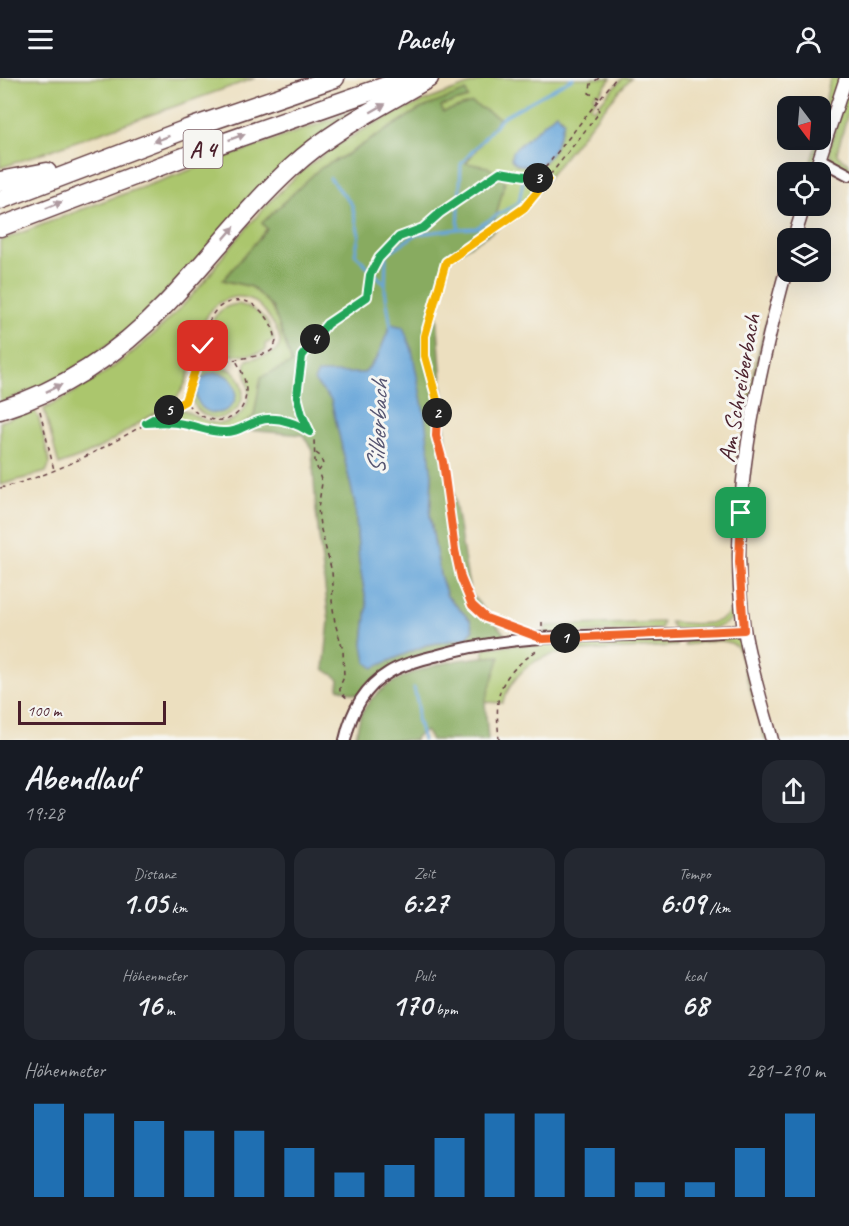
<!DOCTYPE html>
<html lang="de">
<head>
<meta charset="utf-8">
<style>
	:root { --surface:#171b24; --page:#242831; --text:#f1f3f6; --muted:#9ea1a6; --accent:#1f6fb2 }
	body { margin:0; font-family:Caveat,sans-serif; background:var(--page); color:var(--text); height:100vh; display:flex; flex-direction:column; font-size:22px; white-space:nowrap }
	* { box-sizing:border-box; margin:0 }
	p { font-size:20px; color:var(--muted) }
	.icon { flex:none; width:33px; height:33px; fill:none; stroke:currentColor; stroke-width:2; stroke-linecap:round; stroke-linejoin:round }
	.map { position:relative; height:662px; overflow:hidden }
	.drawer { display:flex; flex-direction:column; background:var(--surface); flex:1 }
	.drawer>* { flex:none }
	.needle { width:39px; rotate:164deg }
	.buttons { position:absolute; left:777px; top:18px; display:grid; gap:12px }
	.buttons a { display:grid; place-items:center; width:54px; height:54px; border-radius:12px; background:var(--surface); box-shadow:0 6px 24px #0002; font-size:30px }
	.scale { position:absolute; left:18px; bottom:15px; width:148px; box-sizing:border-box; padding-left:6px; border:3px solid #4a1f2b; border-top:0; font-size:16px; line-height:21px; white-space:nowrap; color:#4a1f2b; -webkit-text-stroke:4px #f6f6f2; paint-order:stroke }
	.pin { position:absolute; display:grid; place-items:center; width:51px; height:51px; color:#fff; margin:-26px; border-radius:12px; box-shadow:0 3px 9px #0006 }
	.km { position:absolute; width:30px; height:30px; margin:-15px; border-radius:50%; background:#222; color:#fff; font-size:16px; line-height:30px; text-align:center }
	.round { display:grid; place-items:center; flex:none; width:63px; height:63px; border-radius:18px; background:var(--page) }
	.head { display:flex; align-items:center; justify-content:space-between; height:102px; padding:0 24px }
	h1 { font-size:33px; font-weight:800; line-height:45px }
	.figures { display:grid; grid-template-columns:repeat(3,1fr); gap:9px; height:102px; padding:6px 24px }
	.figures div { display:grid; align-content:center; border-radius:15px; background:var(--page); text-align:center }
	.figures b { font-size:30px; font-weight:800 }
	.figures small { font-size:16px; font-weight:400 }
	.figures p { font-size:16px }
	.chart { height:168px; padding:12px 24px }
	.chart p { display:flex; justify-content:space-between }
	.chart svg { width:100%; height:108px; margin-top:6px; stroke:var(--accent); stroke-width:6 }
	header { display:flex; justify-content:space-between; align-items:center; height:78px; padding:0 24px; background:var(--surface); font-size:27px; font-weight:800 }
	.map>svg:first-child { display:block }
	.green { fill:#abc66d; stroke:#7a724c; stroke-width:1.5; fill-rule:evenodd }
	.forest { fill:#88ab60; stroke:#696546; stroke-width:1.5; fill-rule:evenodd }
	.water { fill:#67a6d9; stroke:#586282; stroke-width:1.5 }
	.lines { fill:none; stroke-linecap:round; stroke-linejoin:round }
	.stream { stroke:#67a6d9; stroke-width:3 }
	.minor-casing { stroke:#623c41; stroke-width:14 }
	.tertiary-casing { stroke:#623c41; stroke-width:15 }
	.motorway-casing { stroke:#623c41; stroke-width:21 }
	.path { stroke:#623c41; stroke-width:1.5; stroke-dasharray:4.5 4.5; stroke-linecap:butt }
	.minor { stroke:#fff; stroke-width:10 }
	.tertiary { stroke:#fff; stroke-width:12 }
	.motorway { stroke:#fff; stroke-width:18 }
	.oneway { fill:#ae9aa0 }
	.split-1-casing { stroke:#fff; stroke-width:12 }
	.split-2-casing { stroke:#fff; stroke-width:12 }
	.split-3-casing { stroke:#fff; stroke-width:12 }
	.split-4-casing { stroke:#fff; stroke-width:12 }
	.split-5-casing { stroke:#fff; stroke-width:12 }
	.split-6-casing { stroke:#fff; stroke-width:12 }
	.split-1 { stroke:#f0652b; stroke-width:8 }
	.split-2 { stroke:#f0652b; stroke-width:8 }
	.split-3 { stroke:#f5b400; stroke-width:8 }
	.split-4 { stroke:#22a559; stroke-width:8 }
	.split-5 { stroke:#22a559; stroke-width:8 }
	.split-6 { stroke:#f5b400; stroke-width:8 }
	.labels { text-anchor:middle; stroke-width:6; stroke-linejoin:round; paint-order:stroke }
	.shield { fill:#f6f6f2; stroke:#7e6067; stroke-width:1.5 }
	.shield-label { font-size:22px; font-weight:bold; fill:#4a1f2b }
	.street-label { font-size:24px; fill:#4a1f2b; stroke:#f6f6f2 }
	.water-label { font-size:26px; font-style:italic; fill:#565571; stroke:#f6f6f2 }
</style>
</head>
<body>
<header><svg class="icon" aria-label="menu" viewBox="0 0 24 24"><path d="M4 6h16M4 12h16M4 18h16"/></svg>Pacely<svg class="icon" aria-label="person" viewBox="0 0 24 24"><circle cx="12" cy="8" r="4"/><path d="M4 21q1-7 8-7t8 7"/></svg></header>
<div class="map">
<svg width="849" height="662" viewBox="0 0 849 662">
	<rect width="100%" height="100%" fill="#f6f6f2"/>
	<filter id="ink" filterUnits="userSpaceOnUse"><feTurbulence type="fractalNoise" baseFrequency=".0167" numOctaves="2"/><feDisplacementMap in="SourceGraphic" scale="12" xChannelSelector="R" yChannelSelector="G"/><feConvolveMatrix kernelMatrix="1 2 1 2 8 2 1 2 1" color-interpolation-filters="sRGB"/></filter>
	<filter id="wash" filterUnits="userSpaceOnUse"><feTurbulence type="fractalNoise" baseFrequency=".008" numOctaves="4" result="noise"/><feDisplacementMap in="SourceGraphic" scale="24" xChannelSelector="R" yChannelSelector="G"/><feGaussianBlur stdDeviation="1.35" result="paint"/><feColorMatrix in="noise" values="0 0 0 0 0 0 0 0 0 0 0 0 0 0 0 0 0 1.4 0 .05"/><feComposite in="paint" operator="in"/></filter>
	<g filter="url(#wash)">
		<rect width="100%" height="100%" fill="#ecdfbf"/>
		<g class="green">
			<path d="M0 0H255L0 90Z"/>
			<path d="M488 0H611L599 16 596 15 593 19 596 22 590 28 594 31 623 0H631L599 36 524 130 492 154 505 103 466 85 440 28 468 20 466 14 420 31 348 76 319 91 262 145 267 151 224 202C232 206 242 206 251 209 275 219 284 263 292 286L261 299 254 338 236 351 225 354 173 344 149 347 178 330C191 334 203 344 216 345 235 347 249 331 249 314 249 302 242 293 247 282 256 279 281 278 280 263 279 252 270 240 263 231 256 223 247 218 236 219 187 225 203 296 174 322 166 330 153 336 144 342 127 352 111 365 93 373 82 379 70 382 59 387L44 331C114 295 159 257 209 198 213 193 215 188 219 183 246 150 276 114 310 87 362 45 425 22 488 0ZM556 35 564 43 545 84 534 89 517 87Z"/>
			<path d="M830 0H842L811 94H808L817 62H820L821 47Z"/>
			<path d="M849 8V32L837 74 840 80 849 85V92L833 82 828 73Z"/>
			<path d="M355 33 193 186 128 253 59 300 0 325V163L104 123Z"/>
			<path d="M787 166V172L759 278 735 536C724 556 694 550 674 551L670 544C691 545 722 552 733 529L735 432 749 319 757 278Z"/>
			<path d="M238 226C258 231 270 241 274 262L265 266 266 272C252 280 231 275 214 279L207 273C206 251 213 229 238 226Z"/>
			<circle cx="217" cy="314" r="26"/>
			<path d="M34 332 39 341 50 385 46 394 0 407V344Z"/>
			<path d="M663 544 661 551 545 557V548Z"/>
			<path d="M731 558 737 560 743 568 769 662H765L738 570C726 557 700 566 684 567L688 559Z"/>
			<path d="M676 560 677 568C653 569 628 571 603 572 555 574 523 574 502 625L485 624 499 579H484V570L538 565Z"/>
		</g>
		<g class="forest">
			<path d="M466 13 468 20 441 28 443 34 472 25 500 40 466 85 488 89 505 103 492 154 450 180 437 235 447 376 470 515 507 559 480 562 415 579 358 617 338 610 339 601 324 591 329 543 316 433 312 372 303 357 236 351 254 338 261 299 292 285 273 230 252 209 223 202 267 151 262 145 319 91 348 76 420 31ZM391 246 432 398 430 438 440 497 447 518 470 542 466 560 426 567 398 577 363 566 367 528 359 483 355 426 331 321 364 295 377 280Z"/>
			<path d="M500 578 485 624 488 662H431L425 653 416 659 415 662H355C357 654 358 643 362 635 383 593 458 579 500 578Z"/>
		</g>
		<g class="water">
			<path d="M556 35 564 43C558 61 551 91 528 88 520 87 516 88 511 81L512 74Z"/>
			<path d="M391 246 403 249 412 272 425 339 432 398 430 438 440 497 447 518 470 542 473 552 466 560 426 567 373 590 366 584 363 566 367 528 359 484 355 426 331 322 314 303 318 295H364L377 280Z"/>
			<circle cx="216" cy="315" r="20"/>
		</g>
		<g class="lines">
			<g class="stream">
				<path d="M330 100 352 127 359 157 355 176 384 205"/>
				<path d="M459 151 476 150 519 124 523 103"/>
				<path d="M391 249 385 212 386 176 417 156 458 151 461 86 503 39 573 0"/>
				<path d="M414 610 418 627 417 640 423 662"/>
			</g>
		</g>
	</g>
	<g filter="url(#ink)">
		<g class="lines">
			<g class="minor-casing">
				<g id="minor">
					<path d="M819 81 849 97"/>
					<path d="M345 662C351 635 363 610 388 595 402 586 420 582 435 578 535 548 642 563 744 552"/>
				</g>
			</g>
			<g class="tertiary-casing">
				<g id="tertiary">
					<path d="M815 94 846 0"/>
					<path d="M794 160 804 128"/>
					<path d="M772 662C762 626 750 588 744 551 727 431 756 301 788 185"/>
				</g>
			</g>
			<g class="motorway-casing">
				<g id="motorway">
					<path d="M0 103 47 94"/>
					<path d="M0 122 187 51 335 0"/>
					<path d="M0 149 197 74 409 0"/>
					<path d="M0 332C64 312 120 274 166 226 209 181 246 131 292 89 332 52 383 27 429 0"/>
				</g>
			</g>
			<g class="path">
				<path d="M599 0 591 6 589 15 599 20"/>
				<path d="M545 90 616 0"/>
				<path d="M198 282H232C241 280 266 278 272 272 273 271 276 264 276 263 274 248 267 237 255 228 249 223 242 222 233 223 206 229 208 253 201 274 196 290 190 306 185 323 216 364 269 335 235 281"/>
				<path d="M40 333 54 392"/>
				<path d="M146 345H181L203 351 226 354 237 353 258 343 272 340 300 347 310 354 314 362 315 383 322 405 318 431 320 448 332 494 333 507 332 523 335 545 343 572 344 599 340 608V614L349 622"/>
				<path d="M309 352 302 337 297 318 302 278 327 246 367 219 370 197 379 180 399 159 423 149 439 135 500 94 547 101"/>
				<path d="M316 375 320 378 323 386 319 393"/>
				<path d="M0 410C68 394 126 357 185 323"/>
				<path d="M542 544V550"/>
				<path d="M517 551 486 540 473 527 461 500 455 472 443 384 437 358V322L425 277V258L446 184 524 130 599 35 597 22"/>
				<path d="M499 662C498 649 496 631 499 618 503 597 522 583 539 571"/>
			</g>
			<use href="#minor" class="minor"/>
			<use href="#tertiary" class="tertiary"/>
			<use href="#motorway" class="motorway"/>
		</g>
		<defs><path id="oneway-solid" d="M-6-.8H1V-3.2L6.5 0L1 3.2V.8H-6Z" transform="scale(1.5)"/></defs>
		<g class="oneway">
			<use href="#oneway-solid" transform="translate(378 30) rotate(-30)"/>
			<use href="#oneway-solid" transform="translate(237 59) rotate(-20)"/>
			<use href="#oneway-solid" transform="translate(161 61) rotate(160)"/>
			<use href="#oneway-solid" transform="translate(54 127) rotate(-22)"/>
			<use href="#oneway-solid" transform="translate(229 155) rotate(-49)"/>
			<use href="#oneway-solid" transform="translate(54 310) rotate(-25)"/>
		</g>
	</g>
	<g class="lines" filter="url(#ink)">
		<g class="split-1-casing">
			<path id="split-1" d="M565 560 744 552 739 484 741 435"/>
		</g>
		<g class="split-2-casing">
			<path id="split-2" d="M437 335 436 358 443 384 455 472 461 500 472 527 486 540 543 561 565 560"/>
		</g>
		<g class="split-3-casing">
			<path id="split-3" d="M437 335V322L425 278V258L446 184 524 130 548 101 538 100"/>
		</g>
		<g class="split-4-casing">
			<path id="split-4" d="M315 261 327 246 367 219 370 197 379 180 399 159 423 150 440 135 500 94 538 100"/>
		</g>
		<g class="split-5-casing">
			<path id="split-5" d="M169 332 146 345C158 344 171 343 183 346 196 348 209 354 223 354 237 355 245 347 258 343 275 337 295 345 310 354L302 337 297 318 302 278 315 261"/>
		</g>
		<g class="split-6-casing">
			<path id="split-6" d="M169 332 185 323 203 268"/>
		</g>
		<use href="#split-1" class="split-1"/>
		<use href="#split-2" class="split-2"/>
		<use href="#split-3" class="split-3"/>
		<use href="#split-4" class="split-4"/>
		<use href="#split-5" class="split-5"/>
		<use href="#split-6" class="split-6"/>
	</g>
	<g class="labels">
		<rect class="shield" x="183.5" y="52" width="39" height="38" rx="4.5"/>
		<g class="shield-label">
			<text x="203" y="79">A 4</text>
		</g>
		<g class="street-label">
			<text transform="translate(739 310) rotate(-80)" y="8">Am Schreiberbach</text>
		</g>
		<g class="water-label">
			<text transform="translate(377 349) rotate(-88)" y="9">Silberbach</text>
		</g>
	</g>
</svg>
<div class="buttons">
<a><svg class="needle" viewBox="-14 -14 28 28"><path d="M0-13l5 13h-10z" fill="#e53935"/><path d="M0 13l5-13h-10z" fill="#9ea1a6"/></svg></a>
<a><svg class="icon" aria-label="locate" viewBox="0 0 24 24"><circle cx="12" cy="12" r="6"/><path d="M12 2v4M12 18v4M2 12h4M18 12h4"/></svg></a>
<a><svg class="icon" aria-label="layers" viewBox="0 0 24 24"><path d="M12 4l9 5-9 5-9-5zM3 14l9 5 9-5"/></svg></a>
</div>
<div class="scale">100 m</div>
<div class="pin" style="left:741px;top:435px;background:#1e9e55"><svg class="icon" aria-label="arrive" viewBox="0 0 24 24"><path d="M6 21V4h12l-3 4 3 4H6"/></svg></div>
<div class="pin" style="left:203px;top:268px;background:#d93025"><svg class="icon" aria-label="check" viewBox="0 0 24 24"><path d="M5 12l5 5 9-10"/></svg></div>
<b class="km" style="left:565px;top:560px">1</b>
<b class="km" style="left:437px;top:335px">2</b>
<b class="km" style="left:538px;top:100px">3</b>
<b class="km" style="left:315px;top:261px">4</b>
<b class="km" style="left:169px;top:332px">5</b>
</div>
<section class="drawer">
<div class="head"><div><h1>Abendlauf</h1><p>19:28</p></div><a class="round"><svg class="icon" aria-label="share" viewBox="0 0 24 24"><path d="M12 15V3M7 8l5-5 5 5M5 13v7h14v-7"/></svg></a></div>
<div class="figures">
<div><p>Distanz</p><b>1.05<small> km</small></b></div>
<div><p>Zeit</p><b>6:27</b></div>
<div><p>Tempo</p><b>6:09<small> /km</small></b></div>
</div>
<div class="figures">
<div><p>Höhenmeter</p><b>16<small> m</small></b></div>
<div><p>Puls</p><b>170<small> bpm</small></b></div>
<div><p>kcal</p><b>68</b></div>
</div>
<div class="chart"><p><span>Höhenmeter</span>281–290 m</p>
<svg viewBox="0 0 160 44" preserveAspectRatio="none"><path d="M5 44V6M15 44V10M25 44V13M35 44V17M45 44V17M55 44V24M65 44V34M75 44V31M85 44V20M95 44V10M105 44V10M115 44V24M125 44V38M135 44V38M145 44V24M155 44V10"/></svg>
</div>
</section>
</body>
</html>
